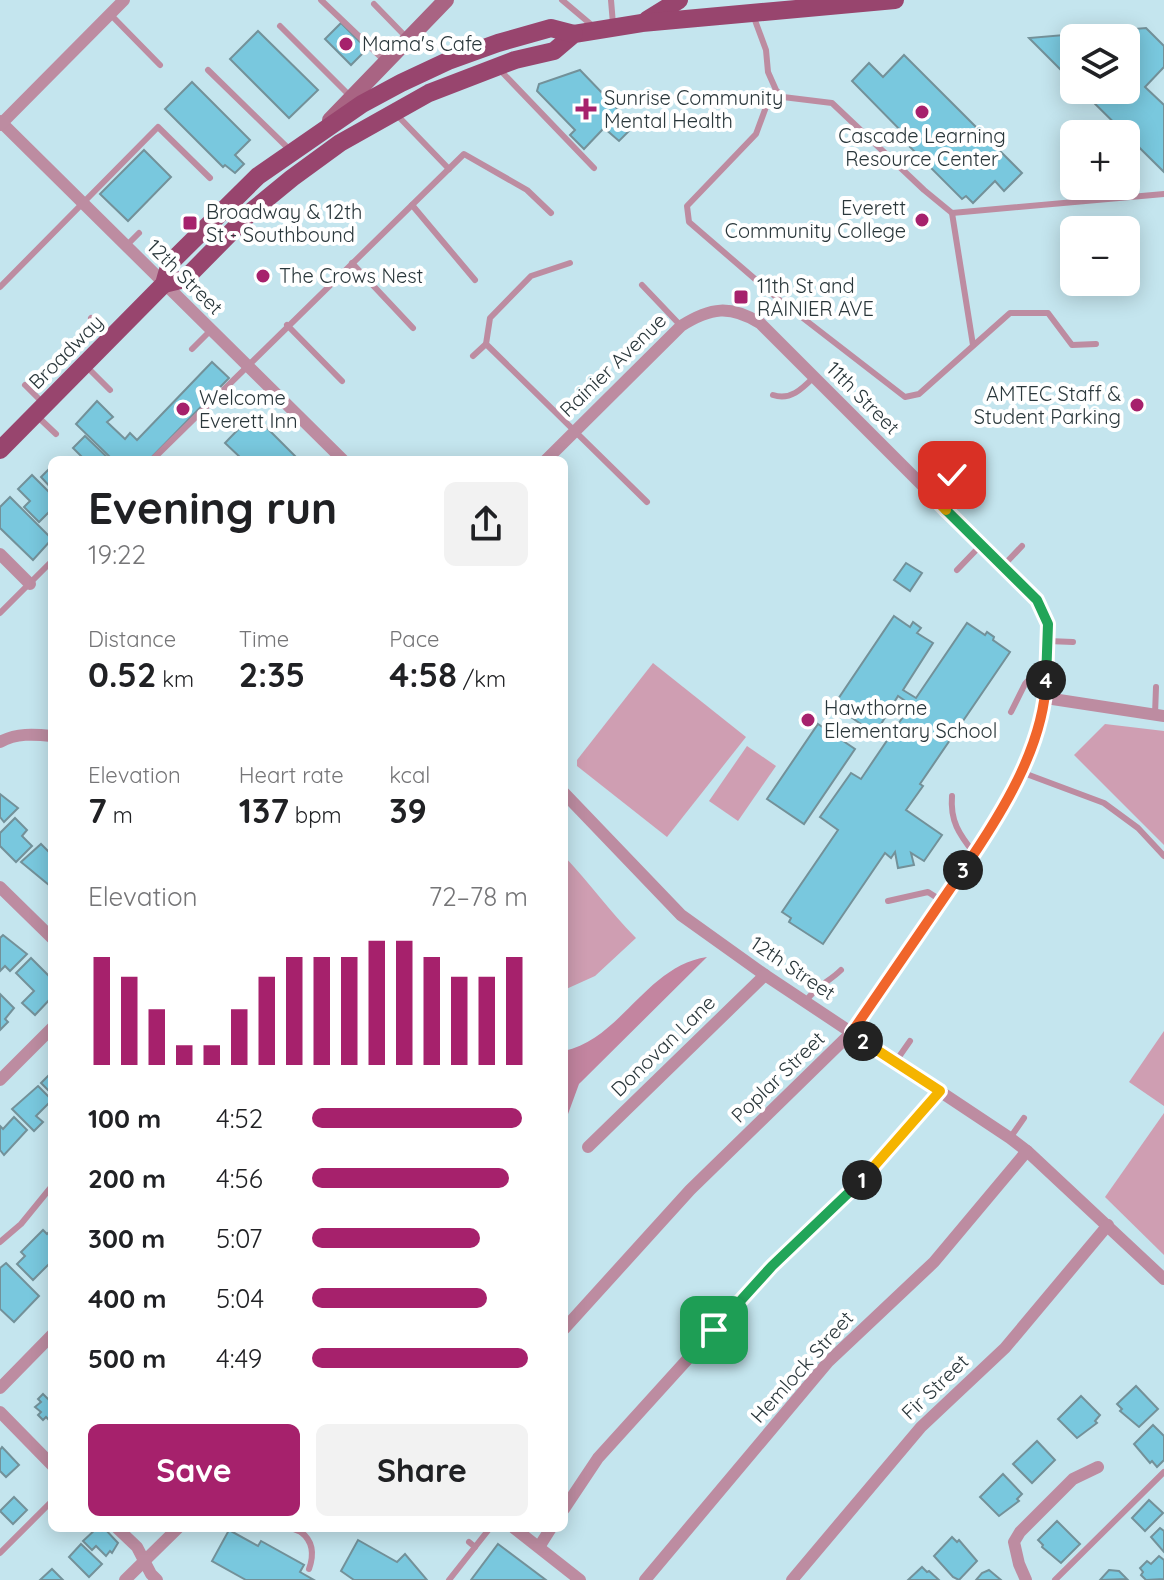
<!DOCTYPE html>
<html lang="en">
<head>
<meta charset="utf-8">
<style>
	:root { --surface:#fff; --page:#f2f2f2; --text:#202124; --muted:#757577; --accent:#a6216c }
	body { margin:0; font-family:Quicksand,sans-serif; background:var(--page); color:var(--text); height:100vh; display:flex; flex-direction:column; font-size:30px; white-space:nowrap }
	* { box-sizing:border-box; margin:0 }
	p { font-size:26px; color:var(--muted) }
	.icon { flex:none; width:44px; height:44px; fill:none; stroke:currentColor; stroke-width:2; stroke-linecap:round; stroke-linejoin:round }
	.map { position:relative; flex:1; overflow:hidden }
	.drawer { position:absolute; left:48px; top:456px; width:520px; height:1076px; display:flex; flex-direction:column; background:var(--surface); border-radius:12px; box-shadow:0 4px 20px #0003 }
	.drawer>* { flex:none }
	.controls { position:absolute; left:1060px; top:24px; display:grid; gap:16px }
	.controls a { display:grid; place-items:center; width:80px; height:80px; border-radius:12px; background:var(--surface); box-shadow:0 4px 20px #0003; font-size:40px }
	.pin { position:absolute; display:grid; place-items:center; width:68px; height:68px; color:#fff; margin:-34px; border-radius:16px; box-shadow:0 4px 12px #0006 }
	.km { position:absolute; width:40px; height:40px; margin:-20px; border-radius:50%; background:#222; color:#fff; font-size:22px; line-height:40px; text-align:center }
	.round { display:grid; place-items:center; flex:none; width:84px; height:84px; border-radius:12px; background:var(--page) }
	.summary { display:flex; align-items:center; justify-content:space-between; height:136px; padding:0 40px }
	h1 { font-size:44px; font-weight:800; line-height:60px }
	.stats { display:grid; grid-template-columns:repeat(3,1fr); gap:12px; height:136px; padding:8px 40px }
	.stats div { display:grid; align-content:center }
	.stats b { font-size:34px; font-weight:800 }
	.stats small { font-size:22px; font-weight:400 }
	.stats p { font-size:22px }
	.chart { height:224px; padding:16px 40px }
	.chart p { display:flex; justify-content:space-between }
	.chart svg { width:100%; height:144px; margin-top:8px; stroke:var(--accent); stroke-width:6 }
	.primary-button { display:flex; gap:16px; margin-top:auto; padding:16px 40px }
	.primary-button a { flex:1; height:92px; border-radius:12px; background:var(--accent); color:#fff; font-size:32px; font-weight:800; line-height:92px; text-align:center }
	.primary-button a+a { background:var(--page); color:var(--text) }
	ul { padding:0 40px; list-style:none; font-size:26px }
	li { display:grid; grid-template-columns:128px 96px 1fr; align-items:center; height:60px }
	li i { height:20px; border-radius:10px; background:var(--accent) }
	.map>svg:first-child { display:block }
	.green { fill:#cf9eb2 }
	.forest { fill:#c385a0 }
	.building { fill:#79c8de; stroke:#739199; stroke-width:2 }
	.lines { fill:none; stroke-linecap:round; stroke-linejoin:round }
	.lane { stroke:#bd8ca1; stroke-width:6 }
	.street { stroke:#bd8ca1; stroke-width:12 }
	.secondary { stroke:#a96483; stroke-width:16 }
	.primary { stroke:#98456e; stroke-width:18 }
	.split-1-casing { stroke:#fff; stroke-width:16 }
	.split-2-casing { stroke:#fff; stroke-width:16 }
	.split-3-casing { stroke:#fff; stroke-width:16 }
	.split-4-casing { stroke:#fff; stroke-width:16 }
	.split-5-casing { stroke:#fff; stroke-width:16 }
	.split-6-casing { stroke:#fff; stroke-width:16 }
	.split-1 { stroke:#22a559; stroke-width:10 }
	.split-2 { stroke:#f5b400; stroke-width:10 }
	.split-3 { stroke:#f0652b; stroke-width:10 }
	.split-4 { stroke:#f0652b; stroke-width:10 }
	.split-5 { stroke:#22a559; stroke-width:10 }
	.split-6 { stroke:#f5b400; stroke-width:10 }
	.poi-dot { fill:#a6216c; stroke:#fff; stroke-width:3 }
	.labels { text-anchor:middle; stroke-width:8; stroke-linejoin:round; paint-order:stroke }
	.poi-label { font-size:20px; fill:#2a373b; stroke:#fff; text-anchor:start }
	.street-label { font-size:20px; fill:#2a373b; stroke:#fff }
</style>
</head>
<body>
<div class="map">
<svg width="1164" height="1580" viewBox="0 0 1164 1580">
	<rect width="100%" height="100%" fill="#c4e5ee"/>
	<g class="green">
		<path d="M653 663 746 737 667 837 577 766V760Z"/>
		<path d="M1105 724 1164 731V845L1074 755Z"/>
		<path d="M747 746 776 766 738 821 709 801Z"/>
		<path d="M564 856C590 883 609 911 636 938L595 976 564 990Z"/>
		<path d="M1164 1031V1106L1129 1082Z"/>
		<path d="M1164 1113V1255L1105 1197Z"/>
	</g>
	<path class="forest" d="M707 957 579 1084 564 1125V1051C621 1039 646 966 707 957Z"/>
	<g class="building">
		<path d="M341 23 367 49 351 65 325 39Z"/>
		<path d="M1146 28 1164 46V67L1145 87 1164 105V172L1081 90H1126V38H1074V83L1029 38Z"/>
		<path d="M258 31 318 90 289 118 230 59Z"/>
		<path d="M904 55 1022 173 1004 191 995 181 973 203 966 196 962 199 910 147 913 143 852 81 869 63 883 77Z"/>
		<path d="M580 70 634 126 619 141 604 128 584 149 570 135 575 130 537 91 539 84Z"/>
		<path d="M192 82 250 140 235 155 244 164 235 173 225 165 223 167 165 109Z"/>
		<path d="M144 150 171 177 128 221 100 194Z"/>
		<path d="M212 362 229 378 149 460H113L76 424 97 401 113 417 107 422 125 439 130 433 137 440Z"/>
		<path d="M253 414 299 460H243L225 443Z"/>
		<path d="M85 436 110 460H85L73 448Z"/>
		<path d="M52 466V489L41 477Z"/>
		<path d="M32 475 52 495V509L39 522 24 507 30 501 18 489Z"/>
		<path d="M10 497 52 539 33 560 0 528V507Z"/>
		<path d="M906 563 922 573 910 591 894 580Z"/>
		<path d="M894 616 910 627 913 622 921 628 917 633 933 643 903 690 916 698 967 623 985 635 987 632 994 637 993 640 1010 652 920 784 923 786 906 810 942 835 924 861 911 853 914 865 898 868 895 852 891 858 885 853 823 944 789 922 791 918 782 912 838 830 820 817 851 773 861 779 911 705 898 696 875 734 834 705Z"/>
		<path d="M818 724 855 749 804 824 767 799Z"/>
		<path d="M0 794 18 808 4 822 0 817Z"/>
		<path d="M15 818 27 830 22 836 32 846 16 862 0 846V833Z"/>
		<path d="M41 844 52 855V881L49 885 21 862Z"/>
		<path d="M3 935 27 954 10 971 5 966 0 971V938Z"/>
		<path d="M31 958 50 977 52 975V997L35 1015 22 1003 34 991 16 973Z"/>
		<path d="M0 994 14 1008 5 1019 8 1022 0 1030Z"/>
		<path d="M52 1072V1094L41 1083Z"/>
		<path d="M38 1086 52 1100 36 1116 43 1122 34 1131 12 1109Z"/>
		<path d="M14 1117 27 1130 4 1155 0 1150V1126L3 1129Z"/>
		<path d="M52 1229V1261L33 1280 17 1264 25 1256 21 1252 43 1230 47 1234Z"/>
		<path d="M6 1263 39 1296 14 1322 0 1309V1268Z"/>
		<path d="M1136 1386 1158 1409 1139 1427 1120 1411 1122 1409 1117 1404Z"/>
		<path d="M43 1394 48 1399 52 1394V1423L46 1417 43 1420 38 1415 41 1412 35 1407 41 1402 38 1399Z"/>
		<path d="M1081 1396 1100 1415 1095 1421 1097 1423 1077 1438 1058 1419Z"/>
		<path d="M1153 1425 1164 1436V1460L1157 1467 1152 1461 1150 1463 1134 1444Z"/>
		<path d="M1037 1441 1055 1460 1032 1483 1013 1464Z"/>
		<path d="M2 1447 19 1465 6 1477 0 1471V1450Z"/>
		<path d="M1003 1474 1022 1494 1017 1499 1019 1501 999 1516 980 1497Z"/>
		<path d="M14 1497 27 1510 13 1524 0 1511Z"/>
		<path d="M1149 1500 1163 1513 1145 1531 1132 1518Z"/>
		<path d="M1057 1521 1080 1544 1061 1563 1042 1547 1043 1545 1038 1540Z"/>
		<path d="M97 1528 102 1531 105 1529 118 1543 112 1553 110 1551 106 1556 96 1546 92 1550 83 1541Z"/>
		<path d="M1160 1528 1164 1531V1552L1151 1537Z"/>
		<path d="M229 1530 258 1546 261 1541 304 1565 300 1572 314 1580H246L212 1561Z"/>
		<path d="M952 1537 957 1542 959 1540 977 1561 959 1580 953 1577 934 1556Z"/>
		<path d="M358 1540 397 1562 405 1554 427 1580H354L341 1571Z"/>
		<path d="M81 1544 102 1564 89 1577 69 1557Z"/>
		<path d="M498 1544 546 1580H471Z"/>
		<path d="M1159 1556 1164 1560V1579L1146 1580 1141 1575 1143 1572 1140 1568 1147 1561 1151 1564Z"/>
		<path d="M922 1567 927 1572 929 1571 939 1580H908Z"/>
		<path d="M52 1569 63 1580H40Z"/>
		<path d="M989 1570 1001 1580H976L982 1573Z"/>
		<path d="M1109 1570 1119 1571 1127 1579 1100 1580Z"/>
	</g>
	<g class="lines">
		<g class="lane">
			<path d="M321 0 385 61"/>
			<path d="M562 0 594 27"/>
			<path d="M611 0 613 24"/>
			<path d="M374 4 408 39"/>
			<path d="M110 14 160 65"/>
			<path d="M753 15 766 50 768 72 776 90 783 97 832 103 924 190 952 213 1164 194"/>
			<path d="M280 26 351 97"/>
			<path d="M499 69 594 168"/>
			<path d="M208 70 291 151"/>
			<path d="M783 97 766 107 756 134 687 206 689 222 777 298 905 397 919 394 1010 313H1048L1072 345 1096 344"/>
			<path d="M396 114 449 169"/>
			<path d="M412 205 475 280"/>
			<path d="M952 213 973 345"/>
			<path d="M126 246 139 233"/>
			<path d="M352 263 413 328"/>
			<path d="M570 263 531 276 490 318 486 344 647 502"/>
			<path d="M642 285 681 326"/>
			<path d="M0 287 158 127 210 178"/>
			<path d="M91 318 108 335"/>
			<path d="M287 325 342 381"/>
			<path d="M192 349 211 330"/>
			<path d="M473 356 486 344"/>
			<path d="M87 367 110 390"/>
			<path d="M25 385 42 402"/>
			<path d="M773 395C790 401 802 389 814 377"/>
			<path d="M38 417 56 434"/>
			<path d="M152 460 464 154 527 190 551 213"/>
			<path d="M932 496 952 475 971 494"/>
			<path d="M1003 566 1022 546"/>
			<path d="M957 570 981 545"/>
			<path d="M0 613 52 561"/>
			<path d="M1048 641 1073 642"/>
			<path d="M1011 712 1025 684 1044 662"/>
			<path d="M1155 715 1156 687"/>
			<path d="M1021 772 1104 803 1138 828 1164 856"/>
			<path d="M952 796C950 821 959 834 974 853"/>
			<path d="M888 901 928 892 942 901"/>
			<path d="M806 1001C816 986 829 982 841 970"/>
			<path d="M896 1061 910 1041"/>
			<path d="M1010 1138 1024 1118"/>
			<path d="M0 1242 21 1224 52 1186"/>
			<path d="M291 1528 301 1532 305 1528"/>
			<path d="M301 1532C314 1542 314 1555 309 1569"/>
			<path d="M469 1542 475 1547 490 1528"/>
			<path d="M0 1553 52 1501"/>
			<path d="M449 1580 475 1547"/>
			<path d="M1055 1580 1164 1472"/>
		</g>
		<g class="street">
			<path d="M0 121 343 460"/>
			<path d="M0 125 124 0"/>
			<path d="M546 460 681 326C711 307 730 305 760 323L1037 600 1048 624 1046 698 1027 759 996 822 852 1032 690 1190 564 1329"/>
			<path d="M0 554 30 584"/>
			<path d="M1046 698 1164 716"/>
			<path d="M0 742C16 733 34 734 52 736"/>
			<path d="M564 793 681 915 765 975 1010 1138 1027 1151 1164 1279"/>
			<path d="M0 887 52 938"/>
			<path d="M0 1080 52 1028"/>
			<path d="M588 1147 765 975"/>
			<path d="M0 1388 52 1335"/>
			<path d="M0 1412 52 1465"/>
			<path d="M564 1509 598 1458 772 1266 861 1181 940 1091"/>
			<path d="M117 1528 137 1547 151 1574 157 1580"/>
			<path d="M514 1528 580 1580"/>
			<path d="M539 1547 551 1528"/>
			<path d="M125 1580 178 1528"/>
			<path d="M645 1580 828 1362 934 1262 1027 1151"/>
			<path d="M792 1580 921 1427 1005 1348 1108 1225"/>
			<path d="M1026 1580 1019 1564 1014 1542 1020 1532 1073 1479 1098 1467"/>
		</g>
		<path class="secondary" d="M330 120 446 0"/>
		<g class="primary">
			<path d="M647 20 679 0"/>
			<path d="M164 284 185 279 253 210 292 178 340 143 429 93 515 60 554 51 574 34 642 23 895 0"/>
			<path d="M0 450 164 284 170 263 258 176 362 104 401 83 448 61 498 43 551 28 574 34"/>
		</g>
	</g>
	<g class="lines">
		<g class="split-1-casing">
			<path id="split-1" d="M714 1330 772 1266 862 1180"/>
		</g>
		<g class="split-2-casing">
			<path id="split-2" d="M862 1180 940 1091 863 1041"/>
		</g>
		<g class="split-3-casing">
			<path id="split-3" d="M863 1041 852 1032 963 870"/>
		</g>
		<g class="split-4-casing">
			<path id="split-4" d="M963 870C1000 816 1044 747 1046 680"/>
		</g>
		<g class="split-5-casing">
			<path id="split-5" d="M946 510 1037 600 1048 624 1046 680"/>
		</g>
		<g class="split-6-casing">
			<path id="split-6" d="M946 510 932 496 952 475"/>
		</g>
		<use href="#split-1" class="split-1"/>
		<use href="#split-2" class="split-2"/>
		<use href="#split-3" class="split-3"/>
		<use href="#split-4" class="split-4"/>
		<use href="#split-5" class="split-5"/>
		<use href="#split-6" class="split-6"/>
	</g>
	<g class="poi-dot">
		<circle cx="346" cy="44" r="8"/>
		<path d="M582 97h8v8h8v8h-8v8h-8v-8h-8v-8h8z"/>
		<circle cx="922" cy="112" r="8"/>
		<circle cx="922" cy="220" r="8"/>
		<rect x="182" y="215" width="16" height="16" rx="4"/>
		<circle cx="263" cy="276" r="8"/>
		<rect x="733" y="289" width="16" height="16" rx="4"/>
		<circle cx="1137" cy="405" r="8"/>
		<circle cx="183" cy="409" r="8"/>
		<circle cx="808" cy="720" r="8"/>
	</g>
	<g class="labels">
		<g class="poi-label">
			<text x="362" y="51">Mama's Cafe</text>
			<text x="604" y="105">Sunrise Community<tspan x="604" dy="23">Mental Health</tspan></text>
			<text x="922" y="143" text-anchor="middle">Cascade Learning<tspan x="922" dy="23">Resource Center</tspan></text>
			<text x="906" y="215" text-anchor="end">Everett<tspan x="906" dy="23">Community College</tspan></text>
			<text x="206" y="219">Broadway &amp; 12th<tspan x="206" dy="23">St - Southbound</tspan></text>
			<text x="279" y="283">The Crows Nest</text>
			<text x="757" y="293">11th St and<tspan x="757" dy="23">RAINIER AVE</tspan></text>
			<text x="1121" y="401" text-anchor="end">AMTEC Staff &amp;<tspan x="1121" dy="23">Student Parking</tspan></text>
			<text x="199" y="405">Welcome<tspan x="199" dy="23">Everett Inn</tspan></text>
			<text x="824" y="715">Hawthorne<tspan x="824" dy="23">Elementary School</tspan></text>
		</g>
		<g class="street-label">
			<text transform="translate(185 277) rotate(45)" y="7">12th Street</text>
			<text transform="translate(66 352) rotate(-45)" y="7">Broadway</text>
			<text transform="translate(613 365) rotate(-44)" y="7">Rainier Avenue</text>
			<text transform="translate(863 398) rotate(45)" y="7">11th Street</text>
			<text transform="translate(793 968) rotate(34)" y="7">12th Street</text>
			<text transform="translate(663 1046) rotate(-44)" y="7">Donovan Lane</text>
			<text transform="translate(778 1077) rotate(-44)" y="7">Poplar Street</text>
			<text transform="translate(802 1367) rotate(-48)" y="7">Hemlock Street</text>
			<text transform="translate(935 1387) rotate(-44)" y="7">Fir Street</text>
		</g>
	</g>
</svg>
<div class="controls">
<a><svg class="icon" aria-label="layers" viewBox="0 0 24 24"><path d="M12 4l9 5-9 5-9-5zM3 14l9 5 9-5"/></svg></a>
<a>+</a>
<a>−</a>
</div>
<div class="pin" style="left:714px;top:1330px;background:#1e9e55"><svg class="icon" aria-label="arrive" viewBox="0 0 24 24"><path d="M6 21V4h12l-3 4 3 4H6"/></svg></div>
<div class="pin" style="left:952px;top:475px;background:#d93025"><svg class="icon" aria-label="check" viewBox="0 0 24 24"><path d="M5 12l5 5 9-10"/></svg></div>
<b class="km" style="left:862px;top:1180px">1</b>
<b class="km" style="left:863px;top:1041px">2</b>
<b class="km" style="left:963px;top:870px">3</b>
<b class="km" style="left:1046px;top:680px">4</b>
<section class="drawer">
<div class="summary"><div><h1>Evening run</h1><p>19:22</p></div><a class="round"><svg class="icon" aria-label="share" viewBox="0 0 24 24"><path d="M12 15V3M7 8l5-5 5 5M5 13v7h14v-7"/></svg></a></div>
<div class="stats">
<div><p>Distance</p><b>0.52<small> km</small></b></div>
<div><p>Time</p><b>2:35</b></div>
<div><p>Pace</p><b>4:58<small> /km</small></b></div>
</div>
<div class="stats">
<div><p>Elevation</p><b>7<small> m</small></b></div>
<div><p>Heart rate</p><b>137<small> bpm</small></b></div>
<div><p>kcal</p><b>39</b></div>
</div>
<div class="chart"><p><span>Elevation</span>72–78 m</p>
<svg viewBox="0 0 160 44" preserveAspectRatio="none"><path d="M5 44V11M15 44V17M25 44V27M35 44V38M45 44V38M55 44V27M65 44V17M75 44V11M85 44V11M95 44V11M105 44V6M115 44V6M125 44V11M135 44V17M145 44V17M155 44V11"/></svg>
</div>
<ul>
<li><b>100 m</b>4:52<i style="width:97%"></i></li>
<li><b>200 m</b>4:56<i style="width:91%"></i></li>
<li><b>300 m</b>5:07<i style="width:78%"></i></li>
<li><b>400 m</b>5:04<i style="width:81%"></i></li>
<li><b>500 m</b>4:49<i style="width:100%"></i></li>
</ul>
<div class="primary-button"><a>Save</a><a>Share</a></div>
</section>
</div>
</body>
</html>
